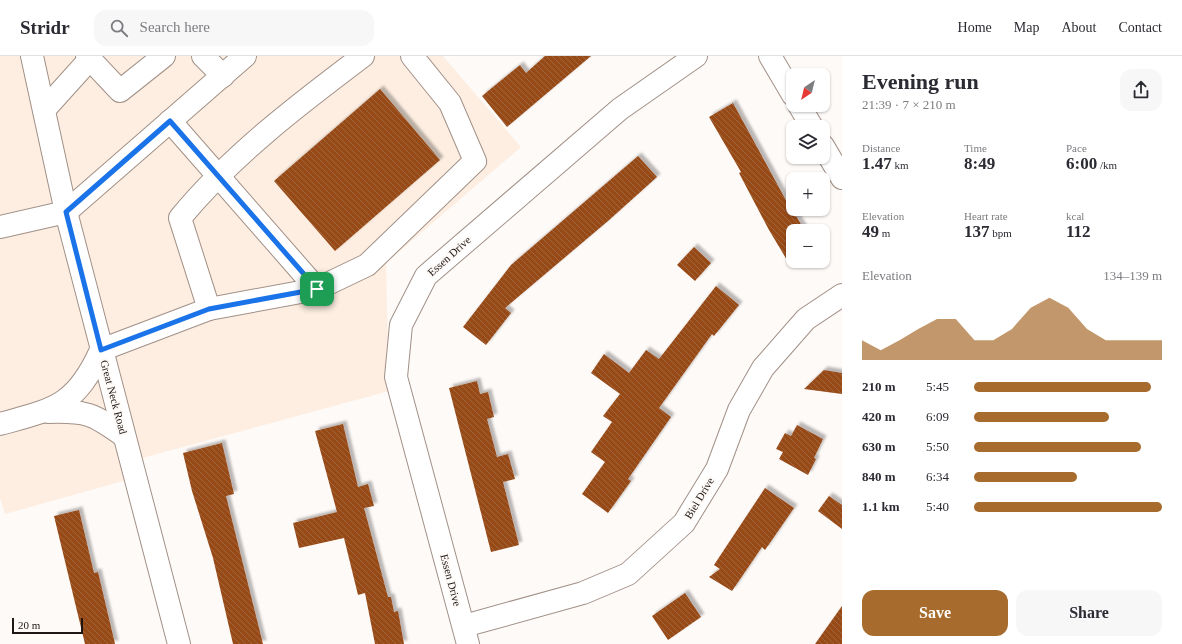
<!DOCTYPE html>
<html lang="en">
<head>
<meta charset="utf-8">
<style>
	:root { --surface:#fff; --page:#f7f7f7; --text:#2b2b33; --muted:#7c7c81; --line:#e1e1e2; --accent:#a76c2d }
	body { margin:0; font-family:Georgia,serif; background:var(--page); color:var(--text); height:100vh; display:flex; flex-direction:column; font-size:15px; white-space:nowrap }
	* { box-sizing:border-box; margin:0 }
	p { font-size:13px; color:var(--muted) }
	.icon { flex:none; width:22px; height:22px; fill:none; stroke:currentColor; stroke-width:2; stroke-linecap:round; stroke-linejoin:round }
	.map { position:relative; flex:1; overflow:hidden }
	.sheet { display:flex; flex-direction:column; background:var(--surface); width:340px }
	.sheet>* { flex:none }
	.needle { width:26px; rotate:215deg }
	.fabs { position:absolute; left:786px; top:12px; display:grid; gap:8px }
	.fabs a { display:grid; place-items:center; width:44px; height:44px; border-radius:8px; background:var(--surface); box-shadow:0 1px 3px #0004; font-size:20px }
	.scale { position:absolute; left:12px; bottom:10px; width:71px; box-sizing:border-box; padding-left:4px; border:2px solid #1e1714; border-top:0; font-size:11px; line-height:14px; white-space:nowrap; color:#1e1714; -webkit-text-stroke:3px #fefaf8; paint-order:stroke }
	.pin { position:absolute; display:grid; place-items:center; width:34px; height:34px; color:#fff; margin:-17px; border-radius:8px; box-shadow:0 2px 6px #0006 }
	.round { display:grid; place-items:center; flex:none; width:42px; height:42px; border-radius:12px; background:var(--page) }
	.overview { display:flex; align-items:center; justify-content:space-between; height:68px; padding:0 20px }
	h1 { font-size:22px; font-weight:700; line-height:30px }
	.figures { display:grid; grid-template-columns:repeat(3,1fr); gap:6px; height:68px; padding:4px 20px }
	.figures div { display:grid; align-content:center }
	.figures b { font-size:17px; font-weight:700 }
	.figures small { font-size:11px; font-weight:400 }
	.figures p { font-size:11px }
	.chart { height:112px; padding:8px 20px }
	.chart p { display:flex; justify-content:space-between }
	.chart svg { width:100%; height:72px; margin-top:4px; fill:var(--accent); opacity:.7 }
	.cta { display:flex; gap:8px; margin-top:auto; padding:8px 20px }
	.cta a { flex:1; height:46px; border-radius:12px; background:var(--accent); color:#fff; font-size:16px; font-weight:700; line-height:46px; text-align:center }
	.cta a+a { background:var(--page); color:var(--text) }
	ul { padding:0 20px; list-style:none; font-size:13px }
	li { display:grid; grid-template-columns:64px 48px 1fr; align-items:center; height:30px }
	li i { height:10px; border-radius:5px; background:var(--accent) }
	header { display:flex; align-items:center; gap:24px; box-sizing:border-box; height:56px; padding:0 20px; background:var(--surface); border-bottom:1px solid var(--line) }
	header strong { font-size:19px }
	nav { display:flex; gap:22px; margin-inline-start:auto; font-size:14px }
	.search { width:280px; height:36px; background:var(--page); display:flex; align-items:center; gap:10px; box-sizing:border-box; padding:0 14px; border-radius:12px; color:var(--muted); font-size:15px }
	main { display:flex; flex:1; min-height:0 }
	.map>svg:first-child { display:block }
	.commercial { fill:#fdeee1 }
	.building { fill:url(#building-back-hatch); filter:url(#shadow) }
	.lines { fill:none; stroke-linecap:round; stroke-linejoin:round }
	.minor-casing { stroke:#a19087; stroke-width:24 }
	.major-casing { stroke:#a19087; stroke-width:24 }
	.minor { stroke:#fff; stroke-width:22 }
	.major { stroke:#fff; stroke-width:22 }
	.route-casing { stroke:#fff; stroke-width:8 }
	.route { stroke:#1a73e8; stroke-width:5 }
	.labels { text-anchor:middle; stroke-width:4; stroke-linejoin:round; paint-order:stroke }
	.street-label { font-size:11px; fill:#1e1714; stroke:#fefaf8 }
</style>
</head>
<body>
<header>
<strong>Stridr</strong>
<div class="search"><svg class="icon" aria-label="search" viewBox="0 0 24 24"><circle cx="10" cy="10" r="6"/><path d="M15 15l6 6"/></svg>Search here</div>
<nav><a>Home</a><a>Map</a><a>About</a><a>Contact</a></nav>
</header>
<main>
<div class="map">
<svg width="842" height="588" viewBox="0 0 842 588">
	<defs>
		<pattern id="building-back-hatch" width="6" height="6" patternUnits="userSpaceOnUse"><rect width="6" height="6" fill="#974a19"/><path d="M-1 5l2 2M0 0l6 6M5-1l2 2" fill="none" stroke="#a06641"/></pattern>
		<filter id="shadow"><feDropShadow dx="3.5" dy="-3.5" stdDeviation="1" flood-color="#0004"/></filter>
	</defs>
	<rect width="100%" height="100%" fill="#fefaf8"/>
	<path class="commercial" d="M0 0H443L521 91 386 207 389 335 124 407 127 424 5 458 0 442Z"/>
	<g class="building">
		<path d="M545 0H591L507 71 482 40 520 9 526 17Z"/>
		<path d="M380 33 440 104 335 195 274 125Z"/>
		<path d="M733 47 795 161 796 160 805 175H793V205H796L790 209 769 174 739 117 741 116 709 61Z"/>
		<path d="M638 100 657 121 608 165 505 252 511 257 486 289 463 271 511 209Z"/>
		<path d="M694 191 711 207 695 225 677 209Z"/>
		<path d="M716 230 739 249 714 280 712 278 659 352 671 361 628 423 631 425 608 457 582 438 605 406 591 396 612 366 603 360 620 338 591 317 604 298 629 317 646 294 659 303Z"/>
		<path d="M824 314 842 317V338L804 333Z"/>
		<path d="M477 325 480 338 488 336 494 361 487 363 497 401 508 398 515 423 503 426 519 489 491 496 449 332Z"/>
		<path d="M343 368 358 431 368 428 374 450 364 452 388 541H391L394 556 398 555 404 588H375L365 537 358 539 344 482 299 492 293 467 337 456 315 375Z"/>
		<path d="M797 369 823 383 814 402 816 403 808 419 779 403 783 396 776 393 785 377 791 380Z"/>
		<path d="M222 387 234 438 226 440 263 588H233L213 502 192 435 183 397Z"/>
		<path d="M765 432 794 452 765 494 762 491 732 535 709 521 720 513 714 509Z"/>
		<path d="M829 440 842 449V473L818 455Z"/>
		<path d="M79 454 94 517 98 516 115 588H85L54 460Z"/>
		<path d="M685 537 701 561 668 584 652 560Z"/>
		<path d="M842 550V588H815Z"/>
	</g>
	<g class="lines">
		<g class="minor-casing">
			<g id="minor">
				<path d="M87 0 120 35 164 0"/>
				<path d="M203 0 223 20"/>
				<path d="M770 0 793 39"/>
				<path d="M799 49 812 71"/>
				<path d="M44 54 90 3"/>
				<path d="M170 65 317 233"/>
				<path d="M823 90 842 122"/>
				<path d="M0 171 66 156 245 0"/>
				<path d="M209 253 180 162C232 99 298 49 363 0"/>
				<path d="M48 356C87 355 92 357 124 380"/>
				<path d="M0 368C55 353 76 350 101 294L209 253 317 233 367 209 475 105 450 47 412 0"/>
				<path d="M464 570 583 537 628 518 684 467 717 413 739 354 763 312 806 263 842 239"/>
				<path d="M468 588 396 321 401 269 426 220 620 53 696 0"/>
			</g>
		</g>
		<g class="major-casing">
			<path id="major" d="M32 0 66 156 179 588"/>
		</g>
		<use href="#minor" class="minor"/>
		<use href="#major" class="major"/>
	</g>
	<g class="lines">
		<g class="route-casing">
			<path id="route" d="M170 65 317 233 209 253 101 294 66 156Z"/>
		</g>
		<use href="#route" class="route"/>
	</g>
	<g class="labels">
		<g class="street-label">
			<text transform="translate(449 200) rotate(-42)" y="4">Essen Drive</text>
			<text transform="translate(114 341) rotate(75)" y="4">Great Neck Road</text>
			<text transform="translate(699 442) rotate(-59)" y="4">Biel Drive</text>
			<text transform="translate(451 524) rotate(75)" y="4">Essen Drive</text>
		</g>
	</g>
</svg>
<div class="fabs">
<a><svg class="needle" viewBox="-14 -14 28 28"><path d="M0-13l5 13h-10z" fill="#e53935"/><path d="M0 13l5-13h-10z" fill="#7c7c81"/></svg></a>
<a><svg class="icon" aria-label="layers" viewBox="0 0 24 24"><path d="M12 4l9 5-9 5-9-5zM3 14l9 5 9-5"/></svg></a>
<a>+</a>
<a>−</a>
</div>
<div class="scale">20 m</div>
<div class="pin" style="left:317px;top:233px;background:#1e9e55"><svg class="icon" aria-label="arrive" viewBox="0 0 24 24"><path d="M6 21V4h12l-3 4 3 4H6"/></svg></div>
</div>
<section class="sheet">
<div class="overview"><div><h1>Evening run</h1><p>21:39 · 7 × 210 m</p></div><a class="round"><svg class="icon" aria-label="share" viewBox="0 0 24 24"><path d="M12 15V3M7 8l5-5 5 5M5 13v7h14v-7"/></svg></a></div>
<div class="figures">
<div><p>Distance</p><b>1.47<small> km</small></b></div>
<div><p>Time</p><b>8:49</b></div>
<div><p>Pace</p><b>6:00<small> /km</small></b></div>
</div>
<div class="figures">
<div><p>Elevation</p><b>49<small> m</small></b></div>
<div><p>Heart rate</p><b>137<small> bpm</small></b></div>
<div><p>kcal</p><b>112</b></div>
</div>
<div class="chart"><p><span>Elevation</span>134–139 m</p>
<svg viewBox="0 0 160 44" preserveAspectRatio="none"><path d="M0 44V32L10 38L20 32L30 25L40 19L50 19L60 32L70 32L80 25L90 12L100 6L110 12L120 25L130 32L140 32L150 32L160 32V44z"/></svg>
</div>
<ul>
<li><b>210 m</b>5:45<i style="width:94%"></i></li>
<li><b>420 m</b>6:09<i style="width:72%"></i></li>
<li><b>630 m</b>5:50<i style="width:89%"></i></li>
<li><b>840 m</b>6:34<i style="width:55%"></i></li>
<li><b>1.1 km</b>5:40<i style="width:100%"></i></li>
</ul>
<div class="cta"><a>Save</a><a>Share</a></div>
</section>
</main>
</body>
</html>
